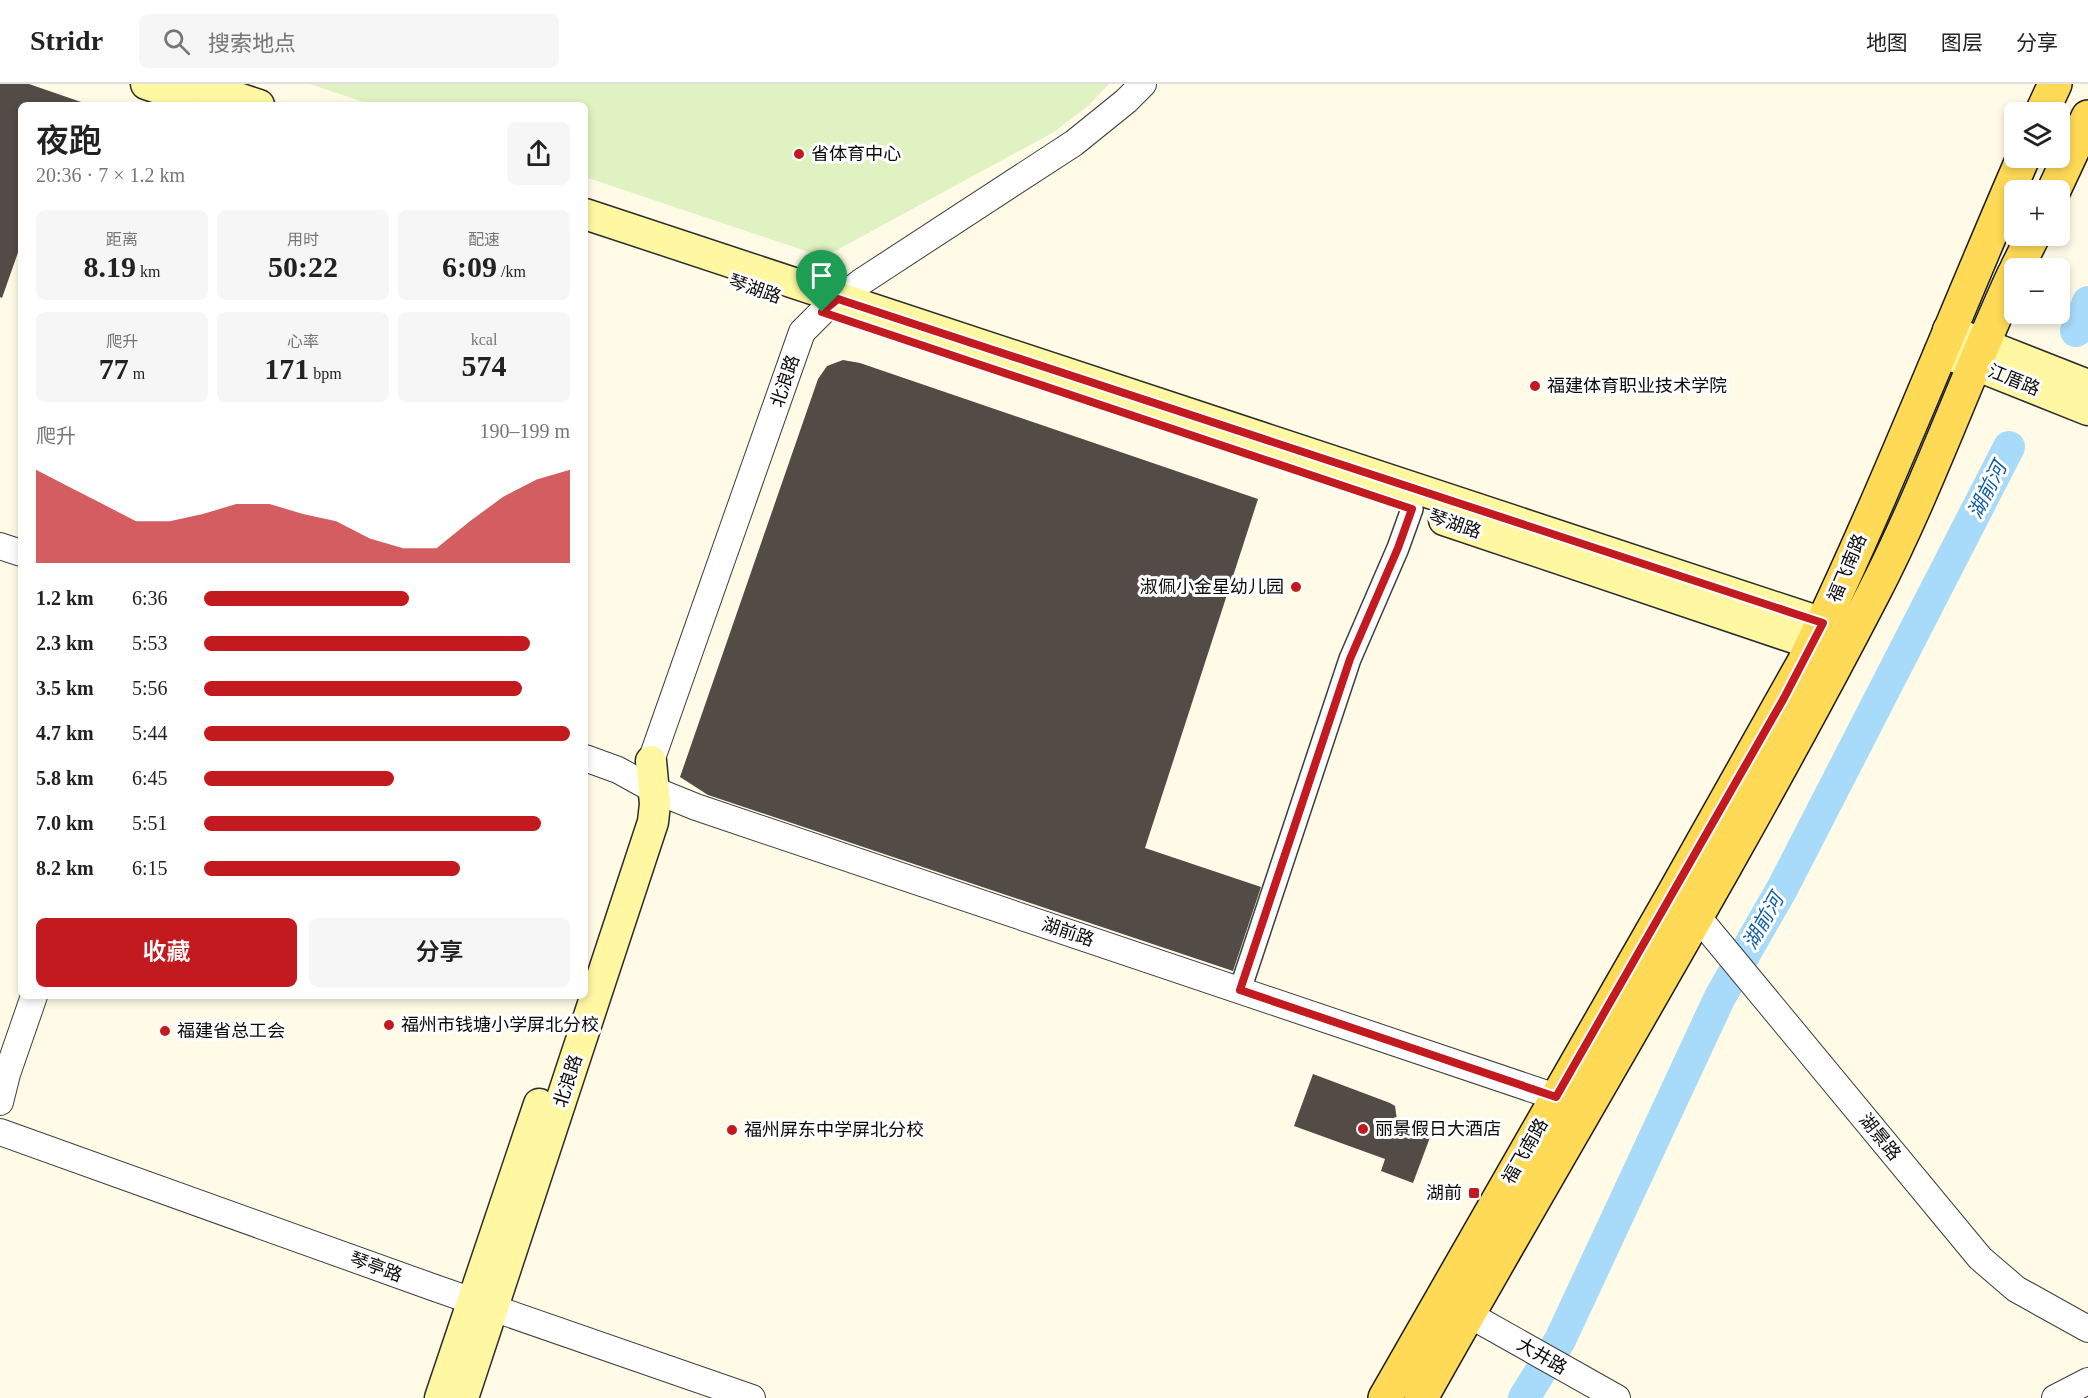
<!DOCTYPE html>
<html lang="zh">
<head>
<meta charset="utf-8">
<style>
	:root { --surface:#fff; --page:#f6f6f6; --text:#222; --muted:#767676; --line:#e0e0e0; --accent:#c21a1f }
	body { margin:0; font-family:"Times New Roman","Noto Sans SC",serif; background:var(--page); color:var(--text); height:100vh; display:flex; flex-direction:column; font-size:22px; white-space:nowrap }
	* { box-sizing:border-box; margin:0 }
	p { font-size:20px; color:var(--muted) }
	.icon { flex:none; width:33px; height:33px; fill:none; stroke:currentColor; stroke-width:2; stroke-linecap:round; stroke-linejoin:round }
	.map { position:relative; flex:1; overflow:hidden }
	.sheet { position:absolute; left:18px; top:18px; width:570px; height:897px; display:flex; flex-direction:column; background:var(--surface); border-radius:9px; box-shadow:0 3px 9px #0003 }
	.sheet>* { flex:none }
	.buttons { position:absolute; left:2004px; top:18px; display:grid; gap:12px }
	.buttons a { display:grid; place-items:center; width:66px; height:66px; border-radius:9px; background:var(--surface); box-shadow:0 3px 9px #0003; font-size:30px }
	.pin { position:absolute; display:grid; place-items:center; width:51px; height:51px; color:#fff; margin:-62px -26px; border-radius:50% 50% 50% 0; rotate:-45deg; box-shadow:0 0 6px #0007 }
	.pin .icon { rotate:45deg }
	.round { display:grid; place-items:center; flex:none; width:63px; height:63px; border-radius:9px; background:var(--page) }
	.summary { display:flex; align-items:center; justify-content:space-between; height:102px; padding:0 18px }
	h1 { font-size:33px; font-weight:600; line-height:45px }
	.figures { display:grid; grid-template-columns:repeat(3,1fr); gap:9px; height:102px; padding:6px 18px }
	.figures div { display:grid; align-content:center; border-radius:9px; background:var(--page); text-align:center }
	.figures b { font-size:30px; font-weight:600 }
	.figures small { font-size:16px; font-weight:400 }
	.figures p { font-size:16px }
	.chart { height:168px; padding:12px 18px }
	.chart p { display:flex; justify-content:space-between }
	.chart svg { width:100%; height:108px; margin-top:6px; fill:var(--accent); opacity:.7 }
	.primary-button { display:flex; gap:12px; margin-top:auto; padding:12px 18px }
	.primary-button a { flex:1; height:69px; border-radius:9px; background:var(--accent); color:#fff; font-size:24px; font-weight:600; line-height:69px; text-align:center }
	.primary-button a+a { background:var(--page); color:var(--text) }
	ul { padding:0 18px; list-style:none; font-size:20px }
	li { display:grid; grid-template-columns:96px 72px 1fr; align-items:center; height:45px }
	li i { height:15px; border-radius:8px; background:var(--accent) }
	header { display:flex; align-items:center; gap:36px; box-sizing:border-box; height:84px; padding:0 30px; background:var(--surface); border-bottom:2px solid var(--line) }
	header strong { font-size:28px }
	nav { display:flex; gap:33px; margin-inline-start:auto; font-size:21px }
	.search { width:420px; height:54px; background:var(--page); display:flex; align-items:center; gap:15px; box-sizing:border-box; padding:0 21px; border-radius:9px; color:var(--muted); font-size:22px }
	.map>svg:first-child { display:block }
	.pitch { fill:#e0f2c1 }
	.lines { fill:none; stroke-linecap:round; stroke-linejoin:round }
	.river { stroke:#a8dafa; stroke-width:32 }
	.building { fill:#534b46 }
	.minor-casing { stroke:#3d3d3d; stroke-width:24 }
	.tertiary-casing { stroke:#3d3d3d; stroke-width:28 }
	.secondary-casing { stroke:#2c2c2c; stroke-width:33 }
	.primary-casing { stroke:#1b1b1b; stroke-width:36 }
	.minor { stroke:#fff; stroke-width:21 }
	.tertiary { stroke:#fff; stroke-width:26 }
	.secondary { stroke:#fff7a2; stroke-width:30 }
	.primary { stroke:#ffda57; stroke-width:33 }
	.route-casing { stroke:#fff; stroke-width:12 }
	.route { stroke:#c21a1f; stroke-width:8 }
	.poi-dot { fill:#c21a1f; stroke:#fff; stroke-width:2 }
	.labels { text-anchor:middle; stroke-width:6; stroke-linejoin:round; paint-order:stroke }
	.poi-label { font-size:18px; fill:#0a0a0a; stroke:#fff; text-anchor:start }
	.street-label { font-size:18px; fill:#0a0a0a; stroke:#fff }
	.water-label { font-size:20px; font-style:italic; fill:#0d5ea2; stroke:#fff }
</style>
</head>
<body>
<header>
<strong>Stridr</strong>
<div class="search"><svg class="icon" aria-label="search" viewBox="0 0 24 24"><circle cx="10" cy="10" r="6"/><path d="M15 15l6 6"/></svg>搜索地点</div>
<nav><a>地图</a><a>图层</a><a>分享</a></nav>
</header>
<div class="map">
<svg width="2088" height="1314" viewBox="0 0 2088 1314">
	<rect width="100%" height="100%" fill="#fffbe7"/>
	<path class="pitch" d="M310 0H1109L1088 22 1054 48 837 166 824 170 812 169 585 93V21H372Z"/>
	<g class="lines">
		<g class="river">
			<path d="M2076 247 2088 218"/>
			<path d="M1524 1314 1560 1256 1720 913 1783 803 2009 363"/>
		</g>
	</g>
	<g class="building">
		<path d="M0 0H29L84 19 83 21H21V160L2 214 0 213Z"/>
		<path d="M843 276 860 279 1258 415 1145 764 1261 803 1233 887 708 711 680 693 818 295 827 282Z"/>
		<path d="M1313 990 1390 1019 1395 1022 1397 1036 1432 1048 1413 1099 1381 1087 1385 1075 1294 1042Z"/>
	</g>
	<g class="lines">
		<g class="minor-casing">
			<path id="minor" d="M1240 906 1350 575 1398 464 1412 425"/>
		</g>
		<g class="tertiary-casing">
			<g id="tertiary">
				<path d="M0 462 21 469"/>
				<path d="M585 674 618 686 654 706 696 723 1556 1013"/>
				<path d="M651 677 802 248 822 228 861 198 1074 59 1126 17 1143 0"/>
				<path d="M1697 832 1980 1174 2016 1205 2088 1245"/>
				<path d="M0 1018 7 990 34 912"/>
				<path d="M0 1048 435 1204 752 1314"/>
				<path d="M1468 1230 1617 1314"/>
				<path d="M2055 1314 2088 1297"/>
			</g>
		</g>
		<g class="secondary-casing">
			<g id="secondary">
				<path d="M146 0 208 21"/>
				<path d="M196 0 259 21"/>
				<path d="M585 130 1823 539"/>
				<path d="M1948 246 2088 301"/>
				<path d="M1940 267 2088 326"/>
				<path d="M1444 436 1812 560"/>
				<path d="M440 1314 539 1020"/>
				<path d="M463 1314 653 738 655 720 651 677"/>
			</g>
		</g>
		<g class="primary-casing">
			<g id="primary">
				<path d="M2042 28 2055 0"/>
				<path d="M2054 106 2088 33"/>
				<path d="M2017 184 2033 152"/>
				<path d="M1385 1314 1673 811 1804 578C1884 413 1950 242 2023 74"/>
				<path d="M1421 1314C1571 1046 1731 784 1872 512 1926 408 1965 296 2014 190"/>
			</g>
		</g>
		<use href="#minor" class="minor"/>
		<use href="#tertiary" class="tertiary"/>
		<use href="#secondary" class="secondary"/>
		<use href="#primary" class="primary"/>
	</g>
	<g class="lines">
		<g class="route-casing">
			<path id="route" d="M838 215 1823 539 1784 614 1556 1013 1240 906 1350 575 1398 464 1412 425 822 228Z"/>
		</g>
		<use href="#route" class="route"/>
	</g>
	<g class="poi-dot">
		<circle cx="799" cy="70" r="6"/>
		<circle cx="1535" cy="302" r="6"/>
		<circle cx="1296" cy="503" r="6"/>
		<circle cx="389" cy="941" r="6"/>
		<circle cx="165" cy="947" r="6"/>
		<circle cx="1363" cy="1045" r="6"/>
		<circle cx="732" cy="1046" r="6"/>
		<rect x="1468" y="1103" width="12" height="12" rx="3"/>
	</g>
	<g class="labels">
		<g class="poi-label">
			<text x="811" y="76">省体育中心</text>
			<text x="1547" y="308">福建体育职业技术学院</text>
			<text x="1284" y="509" text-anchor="end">淑佩小金星幼儿园</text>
			<text x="401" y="947">福州市钱塘小学屏北分校</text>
			<text x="177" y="953">福建省总工会</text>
			<text x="1375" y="1051">丽景假日大酒店</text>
			<text x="744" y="1052">福州屏东中学屏北分校</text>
			<text x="1462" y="1115" text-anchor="end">湖前</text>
		</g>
		<g class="street-label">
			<text transform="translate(755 205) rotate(19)" y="6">琴湖路</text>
			<text transform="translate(2014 296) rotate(22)" y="6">江厝路</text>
			<text transform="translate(785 297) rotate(-71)" y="6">北浪路</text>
			<text transform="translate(1455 440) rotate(19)" y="6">琴湖路</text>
			<text transform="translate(1847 484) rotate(-67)" y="6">福飞南路</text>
			<text transform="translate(1068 848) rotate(19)" y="6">湖前路</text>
			<text transform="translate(568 997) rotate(-72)" y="6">北浪路</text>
			<text transform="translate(1880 1053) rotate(51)" y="6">湖景路</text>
			<text transform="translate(1525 1067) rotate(-60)" y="6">福飞南路</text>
			<text transform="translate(376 1183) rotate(20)" y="6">琴亭路</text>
			<text transform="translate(1542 1272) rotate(30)" y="6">大井路</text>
		</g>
		<g class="water-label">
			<text transform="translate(1987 406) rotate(-63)" y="7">湖前河</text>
			<text transform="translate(1763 837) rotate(-60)" y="7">湖前河</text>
		</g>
	</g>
</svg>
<div class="buttons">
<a><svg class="icon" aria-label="layers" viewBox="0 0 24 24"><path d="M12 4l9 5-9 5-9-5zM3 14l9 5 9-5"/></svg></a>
<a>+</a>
<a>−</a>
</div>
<div class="pin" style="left:822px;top:228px;background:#1e9e55"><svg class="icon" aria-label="arrive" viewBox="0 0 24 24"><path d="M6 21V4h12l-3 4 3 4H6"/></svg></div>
<section class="sheet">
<div class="summary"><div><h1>夜跑</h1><p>20:36 · 7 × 1.2 km</p></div><a class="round"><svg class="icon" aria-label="share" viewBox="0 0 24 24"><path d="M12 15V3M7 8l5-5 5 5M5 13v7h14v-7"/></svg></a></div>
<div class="figures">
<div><p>距离</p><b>8.19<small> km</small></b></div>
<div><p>用时</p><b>50:22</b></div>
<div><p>配速</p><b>6:09<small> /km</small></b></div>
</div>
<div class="figures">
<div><p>爬升</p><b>77<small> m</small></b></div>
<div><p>心率</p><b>171<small> bpm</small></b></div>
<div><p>kcal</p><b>574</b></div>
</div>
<div class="chart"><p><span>爬升</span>190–199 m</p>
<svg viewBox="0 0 160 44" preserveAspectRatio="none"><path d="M0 44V6L10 13L20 20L30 27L40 27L50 24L60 20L70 20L80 24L90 27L100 34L110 38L120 38L130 27L140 17L150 10L160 6V44z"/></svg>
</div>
<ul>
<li><b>1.2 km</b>6:36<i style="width:56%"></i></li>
<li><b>2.3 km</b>5:53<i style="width:89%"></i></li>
<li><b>3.5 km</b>5:56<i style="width:87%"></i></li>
<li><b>4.7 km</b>5:44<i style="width:100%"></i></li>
<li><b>5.8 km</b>6:45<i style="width:52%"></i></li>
<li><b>7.0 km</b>5:51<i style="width:92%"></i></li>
<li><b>8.2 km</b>6:15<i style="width:70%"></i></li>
</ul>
<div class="primary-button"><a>收藏</a><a>分享</a></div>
</section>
</div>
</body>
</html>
